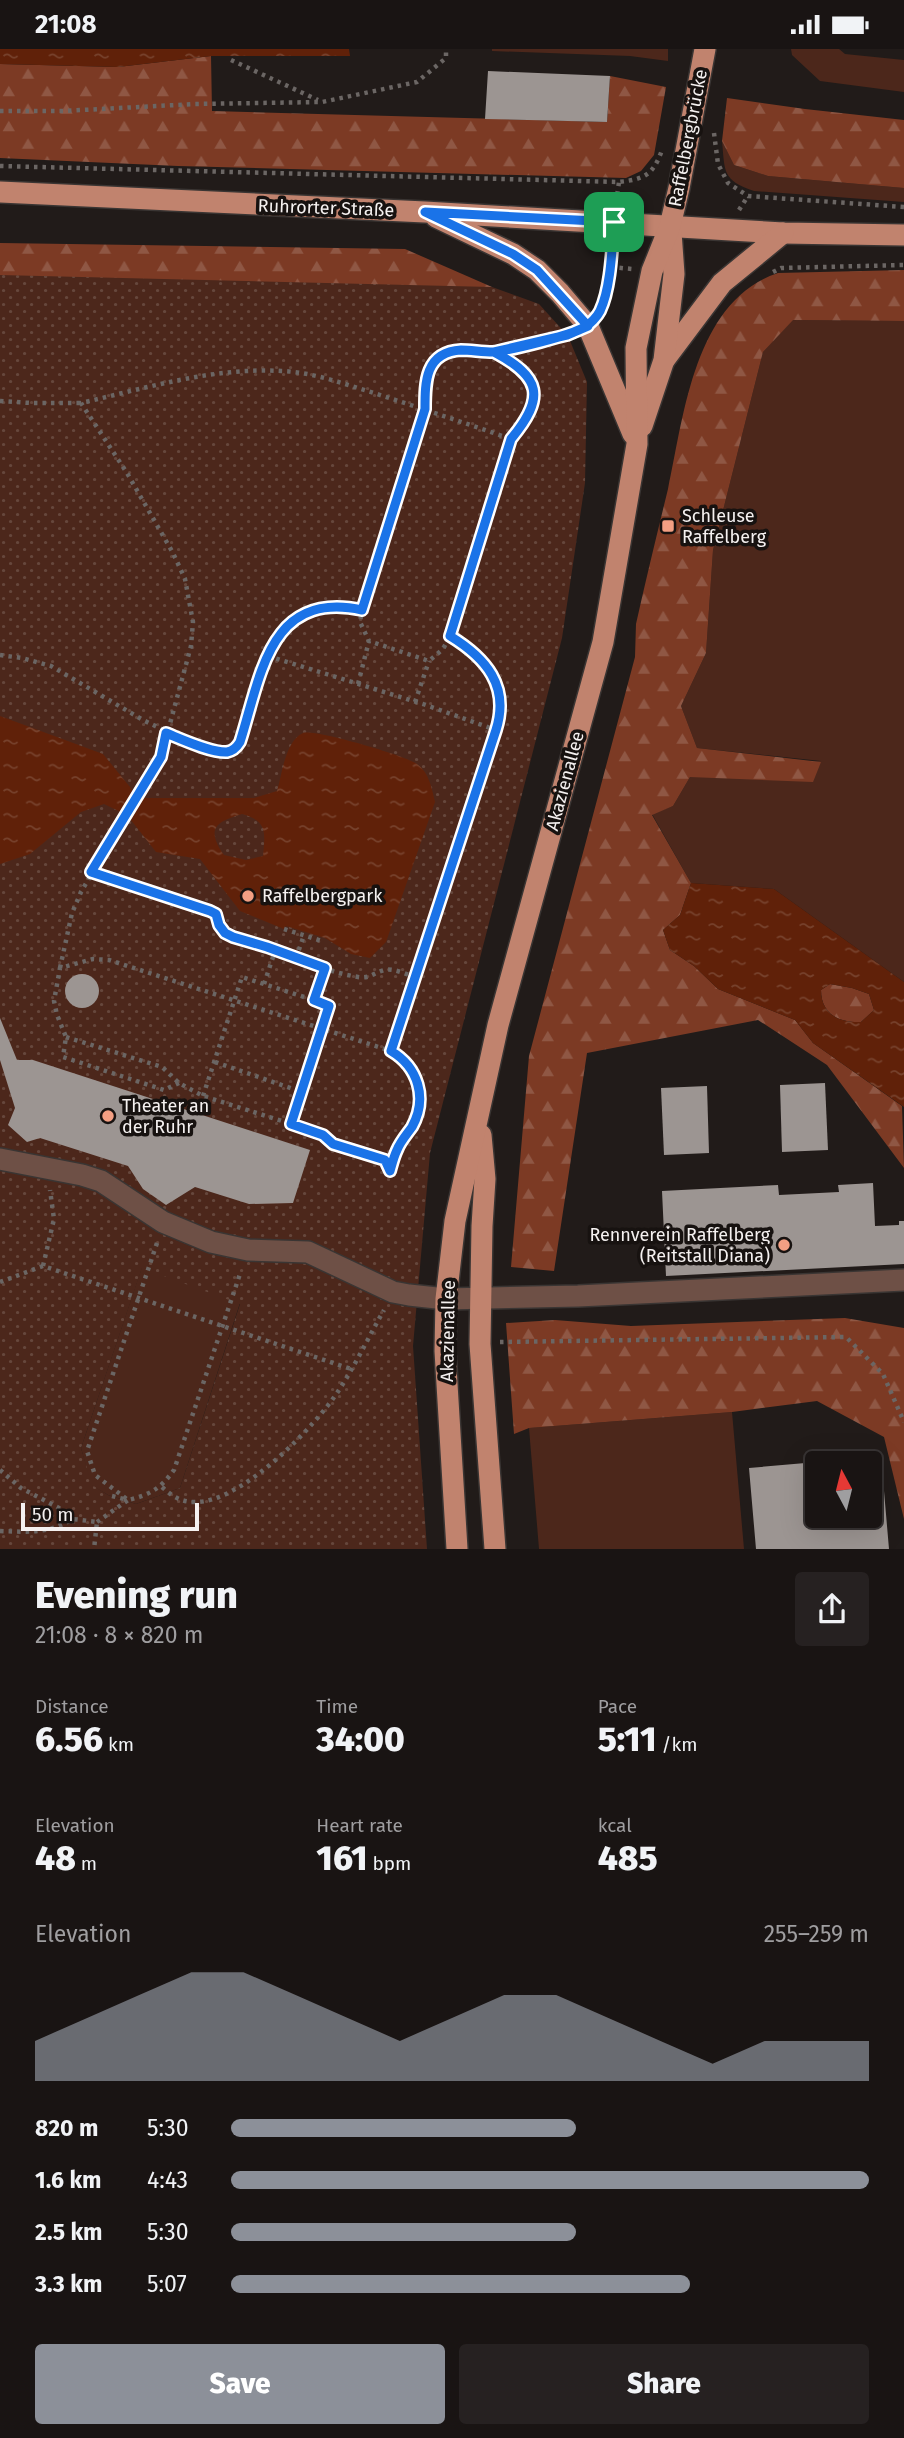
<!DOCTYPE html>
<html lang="en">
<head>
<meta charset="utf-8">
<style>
	:root { --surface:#191413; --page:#262121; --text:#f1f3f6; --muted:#9f9ea0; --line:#373333; --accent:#8c9099 }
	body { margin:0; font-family:"Fira Sans",sans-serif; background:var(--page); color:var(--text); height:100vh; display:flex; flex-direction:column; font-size:26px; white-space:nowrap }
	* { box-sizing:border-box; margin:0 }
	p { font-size:23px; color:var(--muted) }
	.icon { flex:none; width:38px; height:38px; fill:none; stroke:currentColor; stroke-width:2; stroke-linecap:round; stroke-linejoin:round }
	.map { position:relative; height:1500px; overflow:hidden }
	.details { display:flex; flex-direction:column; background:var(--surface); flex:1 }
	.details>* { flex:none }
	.needle { width:46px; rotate:353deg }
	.tools { position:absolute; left:805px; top:1402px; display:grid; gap:14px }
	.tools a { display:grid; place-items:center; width:77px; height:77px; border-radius:7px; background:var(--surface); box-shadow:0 7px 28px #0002,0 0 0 2px var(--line); font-size:35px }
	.scale { position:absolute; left:21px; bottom:18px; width:178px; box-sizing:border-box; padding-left:7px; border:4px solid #f5f1f0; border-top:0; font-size:19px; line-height:24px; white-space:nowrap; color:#f5f1f0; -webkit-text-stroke:5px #171210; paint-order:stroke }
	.pin { position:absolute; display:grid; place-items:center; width:60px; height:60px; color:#fff; margin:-30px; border-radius:14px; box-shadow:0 4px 10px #0006 }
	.round { display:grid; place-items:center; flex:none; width:74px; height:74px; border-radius:7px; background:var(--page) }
	.overview { display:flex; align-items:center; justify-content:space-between; height:119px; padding:0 35px }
	h1 { font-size:38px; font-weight:800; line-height:52px }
	.figures { display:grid; grid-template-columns:repeat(3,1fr); gap:10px; height:119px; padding:7px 35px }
	.figures div { display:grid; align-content:center }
	.figures b { font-size:35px; font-weight:800 }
	.figures small { font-size:19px; font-weight:400 }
	.figures p { font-size:19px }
	.chart { height:196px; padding:14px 35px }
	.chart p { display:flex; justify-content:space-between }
	.chart svg { width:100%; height:126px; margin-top:7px; fill:var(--accent); opacity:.7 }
	.button { display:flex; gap:14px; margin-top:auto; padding:14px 35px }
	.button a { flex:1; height:80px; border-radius:7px; background:var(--accent); color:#fff; font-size:28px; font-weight:800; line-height:80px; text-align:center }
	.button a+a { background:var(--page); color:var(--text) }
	ul { padding:0 35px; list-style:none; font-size:23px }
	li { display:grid; grid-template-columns:112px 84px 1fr; align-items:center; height:52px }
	li i { height:18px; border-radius:9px; background:var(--accent) }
	.status { display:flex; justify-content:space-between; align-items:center; height:49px; padding:0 35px; background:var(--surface); direction:ltr }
	.status svg { height:19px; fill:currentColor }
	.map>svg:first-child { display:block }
	.green { fill:#4c271b }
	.forest { fill:url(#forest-firs) }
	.park { fill:url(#park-dots); fill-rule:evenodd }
	.water { fill:url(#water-ripples); fill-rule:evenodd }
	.building { fill:#9c9592 }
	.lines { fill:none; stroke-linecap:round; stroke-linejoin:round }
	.minor-casing { stroke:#3a3533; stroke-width:24 }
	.major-casing { stroke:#3a3533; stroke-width:24 }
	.path { stroke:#6b6664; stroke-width:4.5; stroke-dasharray:3.5 5; stroke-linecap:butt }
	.minor { stroke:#6e5046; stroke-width:21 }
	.major { stroke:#c1836e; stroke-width:21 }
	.route-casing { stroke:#fff; stroke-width:14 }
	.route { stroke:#1a73e8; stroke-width:9 }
	.poi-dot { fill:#f39f83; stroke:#171210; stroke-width:2.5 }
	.labels { text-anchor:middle; stroke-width:7; stroke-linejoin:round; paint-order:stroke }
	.street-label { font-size:18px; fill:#f5f1f0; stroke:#171210 }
	.poi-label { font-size:18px; fill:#f5f1f0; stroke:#171210; text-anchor:start }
</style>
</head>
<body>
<div class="status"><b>21:08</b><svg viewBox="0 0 49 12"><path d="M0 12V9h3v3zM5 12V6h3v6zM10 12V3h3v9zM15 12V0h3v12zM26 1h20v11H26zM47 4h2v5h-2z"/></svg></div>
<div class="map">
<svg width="904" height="1500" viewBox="0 0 904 1500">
	<defs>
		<pattern id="forest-firs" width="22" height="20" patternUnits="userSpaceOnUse" patternTransform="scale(1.75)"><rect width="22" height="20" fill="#7c3a24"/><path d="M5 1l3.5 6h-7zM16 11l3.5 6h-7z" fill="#8f5744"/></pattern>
		<pattern id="park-dots" width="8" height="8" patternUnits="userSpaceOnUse" patternTransform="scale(1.75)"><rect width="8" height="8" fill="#4c271b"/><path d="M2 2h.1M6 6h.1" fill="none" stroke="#66473c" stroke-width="1.8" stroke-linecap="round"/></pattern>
		<pattern id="water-ripples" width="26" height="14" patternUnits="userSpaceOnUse" patternTransform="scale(1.75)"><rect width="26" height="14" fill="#602109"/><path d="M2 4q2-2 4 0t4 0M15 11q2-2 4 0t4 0" fill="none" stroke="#77422d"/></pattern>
	</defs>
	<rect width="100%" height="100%" fill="#211b19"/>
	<g class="green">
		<path d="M492 0H668V12L630 7 492 2Z"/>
		<path d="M791 0H839L845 5 904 11V43L820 32 792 6Z"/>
		<path d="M722 92 734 116 768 127 904 139V153L754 142C722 131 725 123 722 92Z"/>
		<path d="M792 271 904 272V933L774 840 691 834 652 765 673 757 690 728 821 712 697 699 681 657 706 604 713 501 763 303Z"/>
		<path d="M142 1218 240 1254 180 1439 136 1455 108 1446 91 1436 81 1399Z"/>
		<path d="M732 1363 744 1500H539L529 1379Z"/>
	</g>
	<g class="forest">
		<path d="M211 7 212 62 607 73 610 27 666 38 654 106 641 122 626 129 178 117 0 109V15L118 18Z"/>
		<path d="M727 49 805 60 904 71V139L768 127 734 116 722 92Z"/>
		<path d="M0 194 405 200 492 238 463 273 0 327Z"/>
		<path d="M904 221V272L793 271 763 303 713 501 706 604 681 657 697 699 821 713 813 733 690 728 673 757 652 766 691 834 680 866 663 881 670 901 694 917 718 940 795 971 813 994 902 1057 904 1119 827 1016 758 971 587 1004 554 1222 511 1218 529 1007 635 608 636 575C646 530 657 485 668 440 684 367 694 252 778 224Z"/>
		<path d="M830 935 852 939 869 945 874 961 861 973C839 974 821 965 821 941Z"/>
		<path d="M845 1269 904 1279V1470L884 1388 817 1352 732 1363 529 1379 514 1385 506 1274 555 1271 631 1277Z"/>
	</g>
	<path class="park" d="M0 226 492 238 539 255 568 287 587 333 585 434 562 589 430 1104 413 1297 427 1500H0ZM142 1219 240 1255 180 1439 136 1455 108 1446 92 1436 81 1399Z"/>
	<g class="water">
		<path d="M0 0H349L350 7H211L118 18 0 15Z"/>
		<path d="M0 667 103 705 139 749H254L277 742C282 726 285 692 303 684 315 680 406 707 417 715 429 723 432 740 435 753L386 893 370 909 351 905 325 889 286 877 284 880 240 862 200 810 156 803 127 766 104 755 81 763 30 805 0 815ZM242 765C268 772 265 784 263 807L246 811 224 806C206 780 215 773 242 765Z"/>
		<path d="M691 834 774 840 904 933V1058L813 994 795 971 718 940 694 917 670 901 663 881 680 866ZM830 935 852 939 869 945 874 961 861 973C839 974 821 965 821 941Z"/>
	</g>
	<g class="building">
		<path d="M488 22 610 27 607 73 485 70Z"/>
		<circle cx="82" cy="942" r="17"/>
		<path d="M0 969 17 1011H33L310 1101 293 1154 249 1155 195 1138 166 1156 143 1140 128 1117 40 1089 27 1093 8 1076 15 1059 0 1011Z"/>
		<path d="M825 1034 828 1101 782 1103 780 1036Z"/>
		<path d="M707 1037 709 1104 664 1106 661 1039Z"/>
		<path d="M873 1134 875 1177 899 1176V1172H904V1215L666 1227 662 1142 778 1136 779 1146 839 1143 838 1136Z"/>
		<path d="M881 1407 889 1500H756L749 1419 817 1413V1466H870V1414H824V1412Z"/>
	</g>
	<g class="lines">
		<g class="minor-casing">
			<path id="minor" d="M0 1110 82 1126 101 1132 163 1173 211 1193 248 1201 308 1203 393 1243 409 1246 446 1250 578 1247 904 1231"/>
		</g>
		<g class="major-casing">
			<g id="major">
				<path d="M0 143 425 163 783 184 904 186"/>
				<path d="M436 168 513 205 537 221 560 244 588 277 633 385"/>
				<path d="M665 310 722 234 783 184"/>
				<path d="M642 377 664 311 674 225 671 183"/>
				<path d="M481 1086 485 1130 482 1177 480 1295 495 1500"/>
				<path d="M457 1500 445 1302 446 1250 455 1172 498 976 603 593 637 395 636 299 652 222 670 177 679 139 705 0"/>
			</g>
		</g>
		<g class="path">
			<path d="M231 11 318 51"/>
			<path d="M0 62H63L195 55 322 53 417 33 446 9V0"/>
			<path d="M714 84 718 115 728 134 748 147 904 158"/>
			<path d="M0 117 619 133C645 130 653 126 662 101"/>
			<path d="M616 154 619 133"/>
			<path d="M739 161 748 147"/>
			<path d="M611 218 632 220"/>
			<path d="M773 223 781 219 904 216"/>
			<path d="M601 257 611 218 613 194"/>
			<path d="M495 304C542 329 545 350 511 390"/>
			<path d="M0 352 31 354H81"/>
			<path d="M450 588C486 609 510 637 496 681"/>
			<path d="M0 606 22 609 51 617 143 671 186 692 227 703 235 700 240 693 268 607 423 655 496 681 391 1002C418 1018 428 1049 412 1078 407 1085 400 1092 397 1101 394 1107 392 1115 390 1122"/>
			<path d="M268 607C287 565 316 551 362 561"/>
			<path d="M358 635 369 592"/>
			<path d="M415 653 429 612"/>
			<path d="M92 823 210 862C218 867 217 877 225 883 235 893 253 892 266 897 295 909 327 923 358 928 369 930 374 924 384 921 394 919 405 925 415 928"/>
			<path d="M284 880 322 892"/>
			<path d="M296 909 304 886"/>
			<path d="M60 919 72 864 81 843 161 708 191 597 193 573 185 530 173 504 127 424 81 354C146 339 214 318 281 322 313 323 344 335 374 344 420 359 465 374 511 390L450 587 443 600 429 612 369 592 360 573 362 561 426 360C425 331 425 301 463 301 474 301 486 304 496 302 520 298 543 291 566 286"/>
			<path d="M264 935 275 902"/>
			<path d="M314 952 325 919"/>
			<path d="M66 988 162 1018 179 1034 203 1047 323 1085 333 1095 385 1111 390 1121"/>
			<path d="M215 1013 302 1043"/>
			<path d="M179 1034 164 1041 63 1008 66 988 57 966 54 952 60 919 93 910 109 911 391 1002"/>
			<path d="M203 1047 242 928 329 956 291 1075"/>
			<path d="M157 1194 87 1402 95 1426 128 1451C150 1446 161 1439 174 1421L241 1222"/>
			<path d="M43 1217 54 1170 50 1141"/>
			<path d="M0 1233 43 1217 351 1320"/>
			<path d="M500 1293 846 1288 883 1325 904 1373"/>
			<path d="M0 1421 21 1439 61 1460 73 1470"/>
			<path d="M162 1438C172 1447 180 1453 195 1453 241 1454 315 1378 339 1341 356 1315 369 1287 384 1261"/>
			<path d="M97 1473 128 1451 108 1446"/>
			<path d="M0 1482C29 1483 47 1485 73 1470L97 1473 94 1500"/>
		</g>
		<use href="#minor" class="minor"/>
		<use href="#major" class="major"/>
	</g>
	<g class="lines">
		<g class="route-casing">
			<path id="route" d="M614 173C612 199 611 239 600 262 597 268 590 275 585 278 569 287 512 301 493 303 482 303 471 301 461 301 425 303 425 333 425 360L362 561C269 541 261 627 240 693 237 698 233 702 227 703 211 704 181 690 166 684L161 708 91 823 210 862 216 865 219 876 225 884 233 888 267 898 325 919 314 951 329 957 291 1075 323 1086 333 1095 385 1111 390 1122C392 1115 394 1107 397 1101 400 1093 407 1085 412 1078 428 1049 418 1018 391 1002L496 681C510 637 486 609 450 587L511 390C546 348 541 328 494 303L567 286 588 277 537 221 513 205 425 163 614 173"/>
		</g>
		<use href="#route" class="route"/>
	</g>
	<g class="poi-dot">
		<rect x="661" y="470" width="14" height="14" rx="3.5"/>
		<circle cx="248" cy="847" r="7"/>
		<circle cx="108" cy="1067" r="7"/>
		<circle cx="784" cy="1196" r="7"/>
	</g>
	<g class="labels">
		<g class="street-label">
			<text transform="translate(688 89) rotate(-79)" y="6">Raffelbergbrücke</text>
			<text transform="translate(326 159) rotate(2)" y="6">Ruhrorter Straße</text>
			<text transform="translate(565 732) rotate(-75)" y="6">Akazienallee</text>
			<text transform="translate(448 1282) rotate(-89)" y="6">Akazienallee</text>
		</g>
		<g class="poi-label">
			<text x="682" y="473">Schleuse<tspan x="682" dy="21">Raffelberg</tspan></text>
			<text x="262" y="853">Raffelbergpark</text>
			<text x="122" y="1063">Theater an<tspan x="122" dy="21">der Ruhr</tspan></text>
			<text x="770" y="1192" text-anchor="end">Rennverein Raffelberg<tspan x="770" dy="21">(Reitstall Diana)</tspan></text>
		</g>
	</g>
</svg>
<div class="tools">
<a><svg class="needle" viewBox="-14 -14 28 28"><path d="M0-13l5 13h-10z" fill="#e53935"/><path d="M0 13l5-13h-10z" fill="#9f9ea0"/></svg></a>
</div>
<div class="scale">50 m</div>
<div class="pin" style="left:614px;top:173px;background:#1e9e55"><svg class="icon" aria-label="arrive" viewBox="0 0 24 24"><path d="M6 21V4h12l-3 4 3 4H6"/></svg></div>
</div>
<section class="details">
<div class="overview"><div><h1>Evening run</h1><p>21:08 · 8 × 820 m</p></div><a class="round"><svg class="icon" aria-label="share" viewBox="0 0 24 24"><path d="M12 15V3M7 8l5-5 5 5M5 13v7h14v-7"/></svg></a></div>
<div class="figures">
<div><p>Distance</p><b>6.56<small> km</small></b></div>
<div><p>Time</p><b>34:00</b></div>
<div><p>Pace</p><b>5:11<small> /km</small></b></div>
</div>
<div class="figures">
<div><p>Elevation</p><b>48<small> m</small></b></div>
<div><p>Heart rate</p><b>161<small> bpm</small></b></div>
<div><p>kcal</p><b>485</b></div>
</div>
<div class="chart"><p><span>Elevation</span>255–259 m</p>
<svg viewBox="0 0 160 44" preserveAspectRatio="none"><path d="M0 44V30L10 22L20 14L30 6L40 6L50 14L60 22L70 30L80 22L90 14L100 14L110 22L120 30L130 38L140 30L150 30L160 30V44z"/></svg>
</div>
<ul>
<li><b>820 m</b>5:30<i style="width:54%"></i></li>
<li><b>1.6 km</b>4:43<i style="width:100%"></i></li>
<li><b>2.5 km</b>5:30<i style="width:54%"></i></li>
<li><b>3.3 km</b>5:07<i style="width:72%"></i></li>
</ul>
<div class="button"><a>Save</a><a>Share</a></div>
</section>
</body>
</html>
